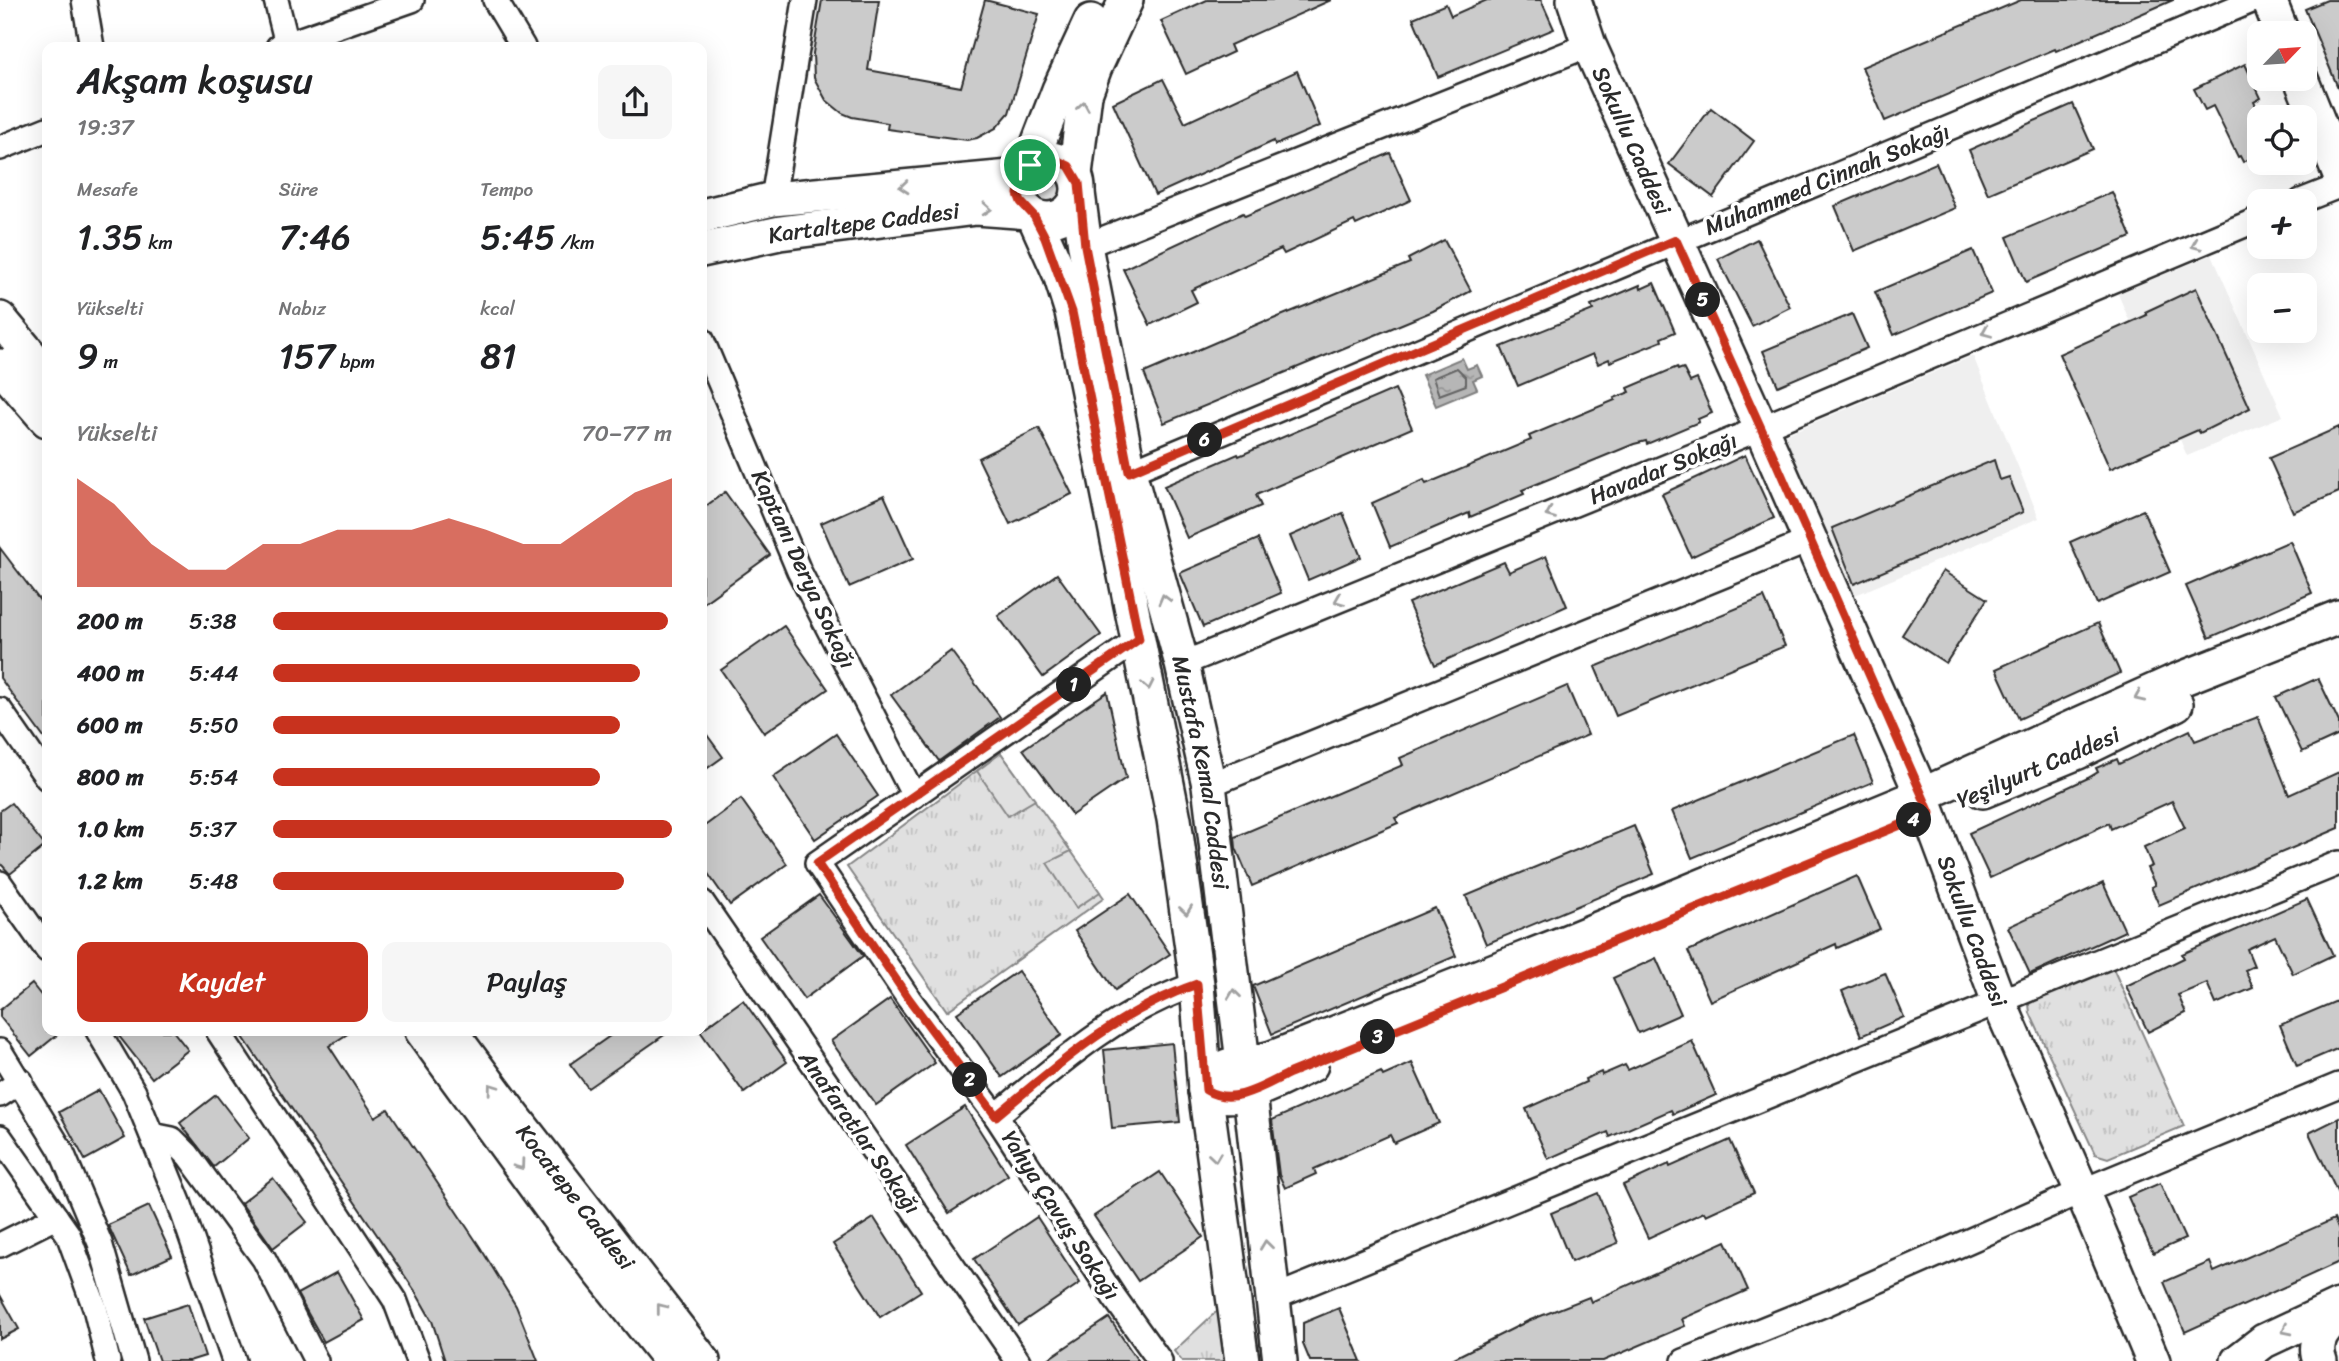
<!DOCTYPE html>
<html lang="tr">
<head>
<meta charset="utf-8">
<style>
	:root { --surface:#fff; --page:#f6f6f6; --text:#202124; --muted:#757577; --accent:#c8321e }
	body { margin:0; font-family:Sriracha,sans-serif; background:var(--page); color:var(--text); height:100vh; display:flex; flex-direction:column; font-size:26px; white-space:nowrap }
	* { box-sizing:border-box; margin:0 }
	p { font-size:23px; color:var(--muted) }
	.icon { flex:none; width:38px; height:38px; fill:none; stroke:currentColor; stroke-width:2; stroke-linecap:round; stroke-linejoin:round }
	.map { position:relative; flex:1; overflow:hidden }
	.panel { position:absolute; left:42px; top:42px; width:665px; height:994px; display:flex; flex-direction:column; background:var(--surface); border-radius:14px; box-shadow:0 7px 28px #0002 }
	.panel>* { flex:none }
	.needle { width:46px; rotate:65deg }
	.tools { position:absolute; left:2247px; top:21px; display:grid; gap:14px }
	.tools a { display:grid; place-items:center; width:70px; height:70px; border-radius:14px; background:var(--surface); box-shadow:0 7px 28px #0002; font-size:35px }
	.pin { position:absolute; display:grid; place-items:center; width:60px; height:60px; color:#fff; margin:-30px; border:4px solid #fff; border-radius:50%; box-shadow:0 2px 7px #0007 }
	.km { position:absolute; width:35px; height:35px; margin:-18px; border-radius:50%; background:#222; color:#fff; font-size:19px; line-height:35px; text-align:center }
	.round { display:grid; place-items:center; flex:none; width:74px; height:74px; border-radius:14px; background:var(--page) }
	.overview { display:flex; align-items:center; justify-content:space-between; height:119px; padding:0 35px }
	h1 { font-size:38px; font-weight:600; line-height:52px }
	.figures { display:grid; grid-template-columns:repeat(3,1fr); gap:10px; height:119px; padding:7px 35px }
	.figures div { display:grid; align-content:center }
	.figures b { font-size:35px; font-weight:600 }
	.figures small { font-size:19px; font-weight:400 }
	.figures p { font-size:19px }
	.chart { height:196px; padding:14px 35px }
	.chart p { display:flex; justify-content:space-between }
	.chart svg { width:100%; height:126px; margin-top:7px; fill:var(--accent); opacity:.7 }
	.action { display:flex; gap:14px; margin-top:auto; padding:14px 35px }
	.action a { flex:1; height:80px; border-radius:14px; background:var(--accent); color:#fff; font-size:28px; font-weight:600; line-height:80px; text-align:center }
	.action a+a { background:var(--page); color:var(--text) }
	ul { padding:0 35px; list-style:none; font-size:23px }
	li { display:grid; grid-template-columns:112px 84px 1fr; align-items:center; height:52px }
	li i { height:18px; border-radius:9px; background:var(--accent) }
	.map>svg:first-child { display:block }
	.built { fill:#efefef }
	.grass { fill:url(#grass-tufts); stroke:#868686; stroke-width:2 }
	.garden { fill:#e0e0e0; stroke:#868686; stroke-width:2 }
	.water { fill:url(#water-ripples); stroke:#7e7e7e; stroke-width:2 }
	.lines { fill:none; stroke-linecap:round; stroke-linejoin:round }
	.shore { stroke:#636363; stroke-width:2 }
	.building { fill:#cbcbcb; stroke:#2b2b2b; stroke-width:2 }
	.street-casing { stroke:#2b2b2b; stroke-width:28 }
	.secondary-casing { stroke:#2b2b2b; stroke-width:38 }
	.street { stroke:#fff; stroke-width:23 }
	.secondary { stroke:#fff; stroke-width:33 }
	.oneway { stroke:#a0a0a0 }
	.route-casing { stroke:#fff; stroke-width:14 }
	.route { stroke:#c8321e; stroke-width:9 }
	.labels { text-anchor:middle; stroke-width:7; stroke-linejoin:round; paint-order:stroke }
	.street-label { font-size:23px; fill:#2b2b2b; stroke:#fff }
</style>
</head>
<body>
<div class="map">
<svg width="2339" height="1361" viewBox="0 0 2339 1361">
	<defs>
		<pattern id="grass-tufts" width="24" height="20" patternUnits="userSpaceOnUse" patternTransform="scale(1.75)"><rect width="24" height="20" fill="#e0e0e0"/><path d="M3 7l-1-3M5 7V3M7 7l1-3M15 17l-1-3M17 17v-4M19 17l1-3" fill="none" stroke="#c0c0c0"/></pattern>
		<pattern id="water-ripples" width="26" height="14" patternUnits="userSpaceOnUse" patternTransform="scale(1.75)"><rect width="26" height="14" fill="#b6b6b6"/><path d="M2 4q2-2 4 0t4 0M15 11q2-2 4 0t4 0" fill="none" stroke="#949494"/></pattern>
	</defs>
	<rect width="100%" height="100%" fill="#fff"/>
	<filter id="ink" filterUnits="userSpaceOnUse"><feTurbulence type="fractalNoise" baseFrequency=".0143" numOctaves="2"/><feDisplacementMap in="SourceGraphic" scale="14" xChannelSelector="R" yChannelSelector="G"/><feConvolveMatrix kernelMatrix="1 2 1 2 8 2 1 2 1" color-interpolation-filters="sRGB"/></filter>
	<g filter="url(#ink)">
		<g class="built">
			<path d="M2212 255 2283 416 2187 456 2118 294Z"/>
			<path d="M1973 356 2039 518 1853 596 1782 436Z"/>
		</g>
		<g class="grass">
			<circle cx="1050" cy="190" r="19"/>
			<path d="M1001 753 1104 898 947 1011 847 867Z"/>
			<path d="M2112 966 2184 1126 2108 1158 2095 1154 2030 1013 2029 1004 2035 997Z"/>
			<path d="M1218 1310 1224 1361H1182L1174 1351Z"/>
		</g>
		<g class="garden">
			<path d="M1001 753 1035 800 1008 816 977 771Z"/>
			<path d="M1071 851 1100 892 1076 908 1047 863Z"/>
		</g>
		<path class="water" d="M1462 358 1467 369 1477 365 1482 376 1473 380 1477 389 1436 406 1422 375Z"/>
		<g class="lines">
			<path class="shore" d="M1457 368 1466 377V385L1439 395 1433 378Z"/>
		</g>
		<g class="building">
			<path d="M822 0H879L868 70 961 87 985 0 1039 14 1009 113 996 128 977 138 967 140 887 129 888 123 852 117 842 113 826 100 814 78 813 53Z"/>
			<path d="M1207 0H1331L1230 45 1233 52 1186 74 1161 21Z"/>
			<path d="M1487 0H1541L1554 29 1438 77 1413 18 1446 4 1451 16Z"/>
			<path d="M2021 0H2173L2056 51 2055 49 1885 121 1862 67Z"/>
			<path d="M2327 0H2339V90L2305 9Z"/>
			<path d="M2245 64 2261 98 2254 102 2259 112V155L2243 162 2240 156 2238 157 2213 106 2205 110 2194 89Z"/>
			<path d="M1297 71 1320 126 1275 145 1274 141 1155 195 1113 103 1163 79 1185 123Z"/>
			<path d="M2073 104 2093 149 1988 194 1969 150Z"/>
			<path d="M1711 108 1754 141 1713 197 1669 164Z"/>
			<path d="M1390 153 1411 200 1356 225 1354 221 1284 254 1281 249 1191 290 1197 302 1150 325 1123 269 1243 213 1245 216Z"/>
			<path d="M1936 163 1955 208 1854 251 1835 206Z"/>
			<path d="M2112 192 2131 237 2026 282 2007 237Z"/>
			<path d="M1757 239 1790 307 1752 326 1718 259Z"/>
			<path d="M1444 240 1471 291 1433 311 1164 423 1144 373 1265 321 1266 322 1410 263 1408 259Z"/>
			<path d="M1973 250 1992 293 1894 335 1875 292Z"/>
			<path d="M1654 283 1675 332 1661 338 1662 341 1610 362 1609 359 1598 364 1593 354 1518 386 1501 347 1593 310 1591 306 1640 285 1641 289Z"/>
			<path d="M2196 288 2250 408 2200 433 2198 430 2110 469 2059 354 2147 315 2145 312Z"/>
			<path d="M1852 314 1867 348 1778 386 1763 351Z"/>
			<path d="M1677 367 1678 370 1683 368 1690 382 1697 379 1712 413 1698 419 1699 422 1647 444 1646 441 1634 444 1522 490 1524 494 1470 517 1469 513 1390 547 1372 503 1424 480 1426 484 1531 440 1529 436 1615 400 1614 398 1630 392 1628 388Z"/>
			<path d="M1395 389 1412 428 1256 495 1261 506 1187 538 1164 486 1238 454 1239 456Z"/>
			<path d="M2339 427V492L2293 512 2269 458Z"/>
			<path d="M1039 428 1072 494 1010 524 978 458Z"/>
			<path d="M1745 455 1774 518 1691 557 1662 494Z"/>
			<path d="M1994 460 2000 480 2009 477 2023 512 1854 584 1832 528Z"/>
			<path d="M725 492 770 555 702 604V509Z"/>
			<path d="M884 495 913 559 849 587 821 523Z"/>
			<path d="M2143 510 2170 572 2097 604 2070 542Z"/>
			<path d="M1343 513 1361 557 1308 580 1290 536Z"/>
			<path d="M1258 539 1281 593 1203 627 1180 573Z"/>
			<path d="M2290 541 2312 593 2209 638 2186 586Z"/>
			<path d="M0 548 47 610V742L0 678Z"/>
			<path d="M1546 556 1567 606 1435 665 1408 603 1504 562 1509 572Z"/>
			<path d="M1943 571 1987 599 1946 663 1902 635Z"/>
			<path d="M1057 574 1101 635 1043 677 998 616Z"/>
			<path d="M1764 597 1785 646 1616 716 1595 667Z"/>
			<path d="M2098 623 2120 673 2019 719 1996 669Z"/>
			<path d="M784 626 828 689 764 733 721 670Z"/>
			<path d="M951 651 1000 717 939 761 891 695Z"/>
			<path d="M2318 678 2339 722V735L2302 752 2276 697Z"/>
			<path d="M1567 686 1588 735 1395 818 1398 823 1252 886 1236 848 1235 837 1403 765 1400 758Z"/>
			<path d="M1107 692 1126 778 1072 815 1023 749Z"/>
			<path d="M2258 717 2289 795 2339 772V828L2159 905 2151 887 2155 885 2147 868 2152 866 2144 847 2185 828 2172 801 2111 829 2109 823 1990 878 1969 833 2088 778 2098 772 2096 768 2117 759 2119 764 2190 730 2195 741Z"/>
			<path d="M702 728 723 757 702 772Z"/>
			<path d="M836 734 878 796 815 839 773 777Z"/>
			<path d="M1854 735 1873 782 1692 858 1672 811Z"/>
			<path d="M741 799 787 864 730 905 702 865V828Z"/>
			<path d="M11 803 45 846 10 874 0 863V811Z"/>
			<path d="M1634 826 1654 874 1486 944 1466 896Z"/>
			<path d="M1857 876 1880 929 1837 948 1836 944 1710 1001 1688 951Z"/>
			<path d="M2103 883 2125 931 2030 974 2008 927Z"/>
			<path d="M1130 894 1170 954 1115 990 1075 931Z"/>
			<path d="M819 895 863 956 804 999 760 937Z"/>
			<path d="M2307 899 2333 955 2293 974 2275 936 2247 949 2254 966 2245 970 2253 988 2216 1004 2207 983 2178 995 2186 1013 2148 1032 2126 986 2184 958 2182 954Z"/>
			<path d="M1435 908 1456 956 1272 1034 1253 986Z"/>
			<path d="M1656 958 1681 1014 1638 1033 1613 978Z"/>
			<path d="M1018 971 1062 1035 1002 1077 957 1013Z"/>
			<path d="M1885 973 1904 1017 1861 1036 1842 991Z"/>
			<path d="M32 984 47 1003V1031H62L31 1056 0 1017V1010Z"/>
			<path d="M890 999 935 1063 876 1105 831 1041Z"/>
			<path d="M743 1000 787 1062 744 1093 700 1031Z"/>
			<path d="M2339 1000V1048L2297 1066 2280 1025Z"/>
			<path d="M115 1031H173L188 1050 152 1078Z"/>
			<path d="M239 1031H352L329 1046 375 1117 388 1109 480 1247 516 1306 538 1361H445L432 1321 415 1291Z"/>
			<path d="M617 1031H670L588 1088 570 1064Z"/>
			<path d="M1692 1041 1716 1095 1673 1114 1671 1110 1610 1137 1608 1132 1548 1159 1526 1109 1586 1082 1585 1079 1601 1072 1602 1075 1625 1065 1628 1070Z"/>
			<path d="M1172 1043 1180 1122 1112 1128 1104 1050Z"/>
			<path d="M1412 1063 1439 1123 1394 1143 1390 1135 1314 1169 1316 1174 1285 1188 1279 1175 1272 1120 1381 1072 1383 1076Z"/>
			<path d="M99 1090 125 1138 85 1160 59 1112Z"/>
			<path d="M216 1095 249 1138 214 1167 180 1123Z"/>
			<path d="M965 1107 1008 1175 949 1213 906 1145Z"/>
			<path d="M2339 1118V1196L2309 1133Z"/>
			<path d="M1730 1140 1754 1193 1706 1215 1704 1212 1648 1238 1623 1185 1669 1164 1670 1167Z"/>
			<path d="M1160 1172 1203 1237 1138 1281 1094 1216Z"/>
			<path d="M273 1178 307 1222 273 1248 241 1203Z"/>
			<path d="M2160 1183 2185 1239 2153 1253 2128 1197Z"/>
			<path d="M1598 1193 1618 1243 1571 1262 1551 1213Z"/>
			<path d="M149 1206 172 1256 131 1275 108 1225Z"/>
			<path d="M1037 1217 1080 1283 1018 1325 974 1259Z"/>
			<path d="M874 1218 921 1291 880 1317 833 1244Z"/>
			<path d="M2334 1219 2339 1231V1262L2185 1332 2164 1282 2210 1262 2214 1272Z"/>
			<path d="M1726 1241 1748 1290 1682 1319 1685 1326 1603 1361H1448L1528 1321 1589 1297 1591 1302Z"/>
			<path d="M337 1272 364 1320 324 1342 297 1294Z"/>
			<path d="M0 1295 19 1329 0 1339Z"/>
			<path d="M188 1304 205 1356 189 1361H159L144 1318Z"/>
			<path d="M1339 1308 1361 1361H1310L1303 1344V1323Z"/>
			<path d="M1109 1318 1138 1361H1045Z"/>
		</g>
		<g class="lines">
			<g class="street-casing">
				<g id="street">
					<path d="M84 0 92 47"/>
					<path d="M276 0 287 44"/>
					<path d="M495 0 523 47"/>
					<path d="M278 47 412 0"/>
					<path d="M0 148 47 129"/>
					<path d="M773 199 805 0"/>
					<path d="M2301 201 2339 186"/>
					<path d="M1085 246 1589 45"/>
					<path d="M702 340 799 571 914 796"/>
					<path d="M1129 472C1504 314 1879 158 2254 0"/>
					<path d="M1139 639 817 863 909 999 996 1116 1114 1297 1160 1361"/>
					<path d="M1182 664 1761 428 2259 219"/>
					<path d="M0 710 47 778"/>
					<path d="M1209 785 1811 540"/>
					<path d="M0 883 47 950"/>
					<path d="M702 902 1018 1361"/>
					<path d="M98 1031 134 1092 179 1202 234 1361"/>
					<path d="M218 1031 395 1300 418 1361"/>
					<path d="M0 1051 61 1150 100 1243 134 1361"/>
					<path d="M0 1095 21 1081"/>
					<path d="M996 1116C1058 1064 1118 1010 1197 984"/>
					<path d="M152 1135 172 1139 188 1155 264 1259 316 1361"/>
					<path d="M0 1137 68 1234 95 1308 108 1361"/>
					<path d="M0 1245 56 1217"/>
					<path d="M1273 1298 2339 863"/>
					<path d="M1684 1361 1828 1303 2082 1191 2339 1085"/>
				</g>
			</g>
			<g class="secondary-casing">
				<g id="secondary">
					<path id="s1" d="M1574 0 1589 45 1761 428 1922 795 1999 1002 2082 1191 2153 1361"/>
					<path d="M2269 0 2282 33"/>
					<path d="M2301 79 2339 173"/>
					<circle cx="1048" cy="189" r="30"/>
					<path d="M1030 165 1059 90 1091 21"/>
					<path d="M1075 174 1085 94 1095 67 1126 0"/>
					<path id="s2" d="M1078 193 1085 246 1129 472 1182 664 1209 785 1243 1062 1250 1093 1280 1361"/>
					<path d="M702 216 773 199 1021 176"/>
					<path d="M1034 216 1060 274 1072 312 1174 819 1197 984 1205 1090 1242 1361"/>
					<path id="s3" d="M702 250 780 233 976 208 1029 212"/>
					<path d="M0 319 47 375"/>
					<path d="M0 366 47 420"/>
					<path d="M1983 791 2078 752 2176 704"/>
					<path d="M422 1031 570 1234 671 1361"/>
					<path id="s4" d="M450 1031 507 1108 703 1361"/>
					<path d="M1205 1090C1220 1055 1243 1067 1272 1058L1564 943 1922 795 2171 683 2339 617"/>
					<path d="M1205 1090C1236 1109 1282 1077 1311 1065"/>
					<path d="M2238 1361 2264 1341 2339 1306"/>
					<path d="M2320 1361C2312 1341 2325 1328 2339 1315"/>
				</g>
			</g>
			<use href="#street" class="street"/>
			<use href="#secondary" class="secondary"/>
		</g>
		<defs><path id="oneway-chevron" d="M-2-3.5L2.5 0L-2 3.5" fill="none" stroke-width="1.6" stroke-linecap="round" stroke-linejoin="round" transform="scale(1.75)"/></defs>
		<g class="oneway">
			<use href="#oneway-chevron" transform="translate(1083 106) rotate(-81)"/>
			<use href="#oneway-chevron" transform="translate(904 187) rotate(175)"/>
			<use href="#oneway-chevron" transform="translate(987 209) rotate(4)"/>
			<use href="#oneway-chevron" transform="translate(2196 245) rotate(157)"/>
			<use href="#oneway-chevron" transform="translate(1986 332) rotate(157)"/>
			<use href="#oneway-chevron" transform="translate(1550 514) rotate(158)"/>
			<use href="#oneway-chevron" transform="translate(1164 599) rotate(-105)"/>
			<use href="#oneway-chevron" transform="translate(1339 600) rotate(158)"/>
			<use href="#oneway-chevron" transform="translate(1148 685) rotate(79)"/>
			<use href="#oneway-chevron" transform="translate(2139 697) rotate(156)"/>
			<use href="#oneway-chevron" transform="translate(1186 910) rotate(82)"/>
			<use href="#oneway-chevron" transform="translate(1234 994) rotate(-97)"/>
			<use href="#oneway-chevron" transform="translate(492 1088) rotate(-126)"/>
			<use href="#oneway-chevron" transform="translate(1215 1157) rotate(82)"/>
			<use href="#oneway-chevron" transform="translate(520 1165) rotate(54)"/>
			<use href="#oneway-chevron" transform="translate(1266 1245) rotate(-97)"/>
			<use href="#oneway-chevron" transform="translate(661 1308) rotate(-128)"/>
			<use href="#oneway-chevron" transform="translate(2286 1330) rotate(154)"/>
		</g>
	</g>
	<g class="lines" filter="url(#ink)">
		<g class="route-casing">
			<path id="route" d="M1052 158 1069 166 1079 183 1085 246 1129 472 1676 240 1761 428 1930 813 1290 1073C1265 1085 1233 1107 1206 1090L1197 984C1118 1011 1058 1064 996 1116L909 999 817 863 1139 639 1072 312 1045 237 1034 216 1021 202 1018 194 1021 176 1026 168 1033 162Z"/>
		</g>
		<use href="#route" class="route"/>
	</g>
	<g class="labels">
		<g class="street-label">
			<text dy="8" stroke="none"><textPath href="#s1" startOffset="152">Sokullu Caddesi</textPath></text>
			<text transform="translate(1827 179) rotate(-22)" y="8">Muhammed Cinnah Sokağı</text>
			<text dy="8" stroke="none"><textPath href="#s3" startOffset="164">Kartaltepe Caddesi</textPath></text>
			<text transform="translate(1663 468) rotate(-22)" y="8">Havadar Sokağı</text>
			<text transform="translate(804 569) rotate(65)" y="8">Kaptanı Derya Sokağı</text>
			<text transform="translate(2038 767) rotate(-23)" y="8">Yeşilyurt Caddesi</text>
			<text dy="8" stroke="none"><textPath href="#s2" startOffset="593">Mustafa Kemal Caddesi</textPath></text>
			<text dy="8" stroke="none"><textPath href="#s1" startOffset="1013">Sokullu Caddesi</textPath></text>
			<text transform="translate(860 1132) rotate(55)" y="8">Anafaratlar Sokağı</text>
			<text dy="8" stroke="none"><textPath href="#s4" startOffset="208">Kocatepe Caddesi</textPath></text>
			<text transform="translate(1061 1215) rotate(57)" y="8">Yahya Çavuş Sokağı</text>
		</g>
	</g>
</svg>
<div class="tools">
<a><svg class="needle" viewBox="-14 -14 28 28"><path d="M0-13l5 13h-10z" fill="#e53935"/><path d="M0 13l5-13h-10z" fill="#757577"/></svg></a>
<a><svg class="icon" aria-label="locate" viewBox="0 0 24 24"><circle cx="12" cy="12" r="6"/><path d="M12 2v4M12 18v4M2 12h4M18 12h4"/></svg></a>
<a>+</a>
<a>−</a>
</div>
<div class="pin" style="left:1030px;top:165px;background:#1e9e55"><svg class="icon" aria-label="arrive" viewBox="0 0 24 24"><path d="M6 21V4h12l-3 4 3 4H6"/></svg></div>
<b class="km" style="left:1074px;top:685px">1</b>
<b class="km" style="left:970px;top:1080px">2</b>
<b class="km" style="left:1378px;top:1037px">3</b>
<b class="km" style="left:1914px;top:820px">4</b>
<b class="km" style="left:1703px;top:300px">5</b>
<b class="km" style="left:1205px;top:440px">6</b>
<section class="panel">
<div class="overview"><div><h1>Akşam koşusu</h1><p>19:37</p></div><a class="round"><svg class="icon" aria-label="share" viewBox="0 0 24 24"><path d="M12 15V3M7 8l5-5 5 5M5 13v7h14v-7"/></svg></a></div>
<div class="figures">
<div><p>Mesafe</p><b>1.35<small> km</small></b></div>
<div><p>Süre</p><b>7:46</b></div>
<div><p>Tempo</p><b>5:45<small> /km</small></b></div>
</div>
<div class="figures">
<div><p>Yükselti</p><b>9<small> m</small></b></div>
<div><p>Nabız</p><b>157<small> bpm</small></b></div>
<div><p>kcal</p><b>81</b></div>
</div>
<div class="chart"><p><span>Yükselti</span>70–77 m</p>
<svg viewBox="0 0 160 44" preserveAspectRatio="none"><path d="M0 44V6L10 15L20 29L30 38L40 38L50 29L60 29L70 24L80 24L90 24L100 20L110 24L120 29L130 29L140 20L150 11L160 6V44z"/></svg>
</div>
<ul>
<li><b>200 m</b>5:38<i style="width:99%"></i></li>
<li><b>400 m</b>5:44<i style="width:92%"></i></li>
<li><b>600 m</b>5:50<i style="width:87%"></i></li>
<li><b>800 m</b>5:54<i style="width:82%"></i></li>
<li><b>1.0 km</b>5:37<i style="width:100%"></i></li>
<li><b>1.2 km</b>5:48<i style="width:88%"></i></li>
</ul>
<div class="action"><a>Kaydet</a><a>Paylaş</a></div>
</section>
</div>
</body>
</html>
